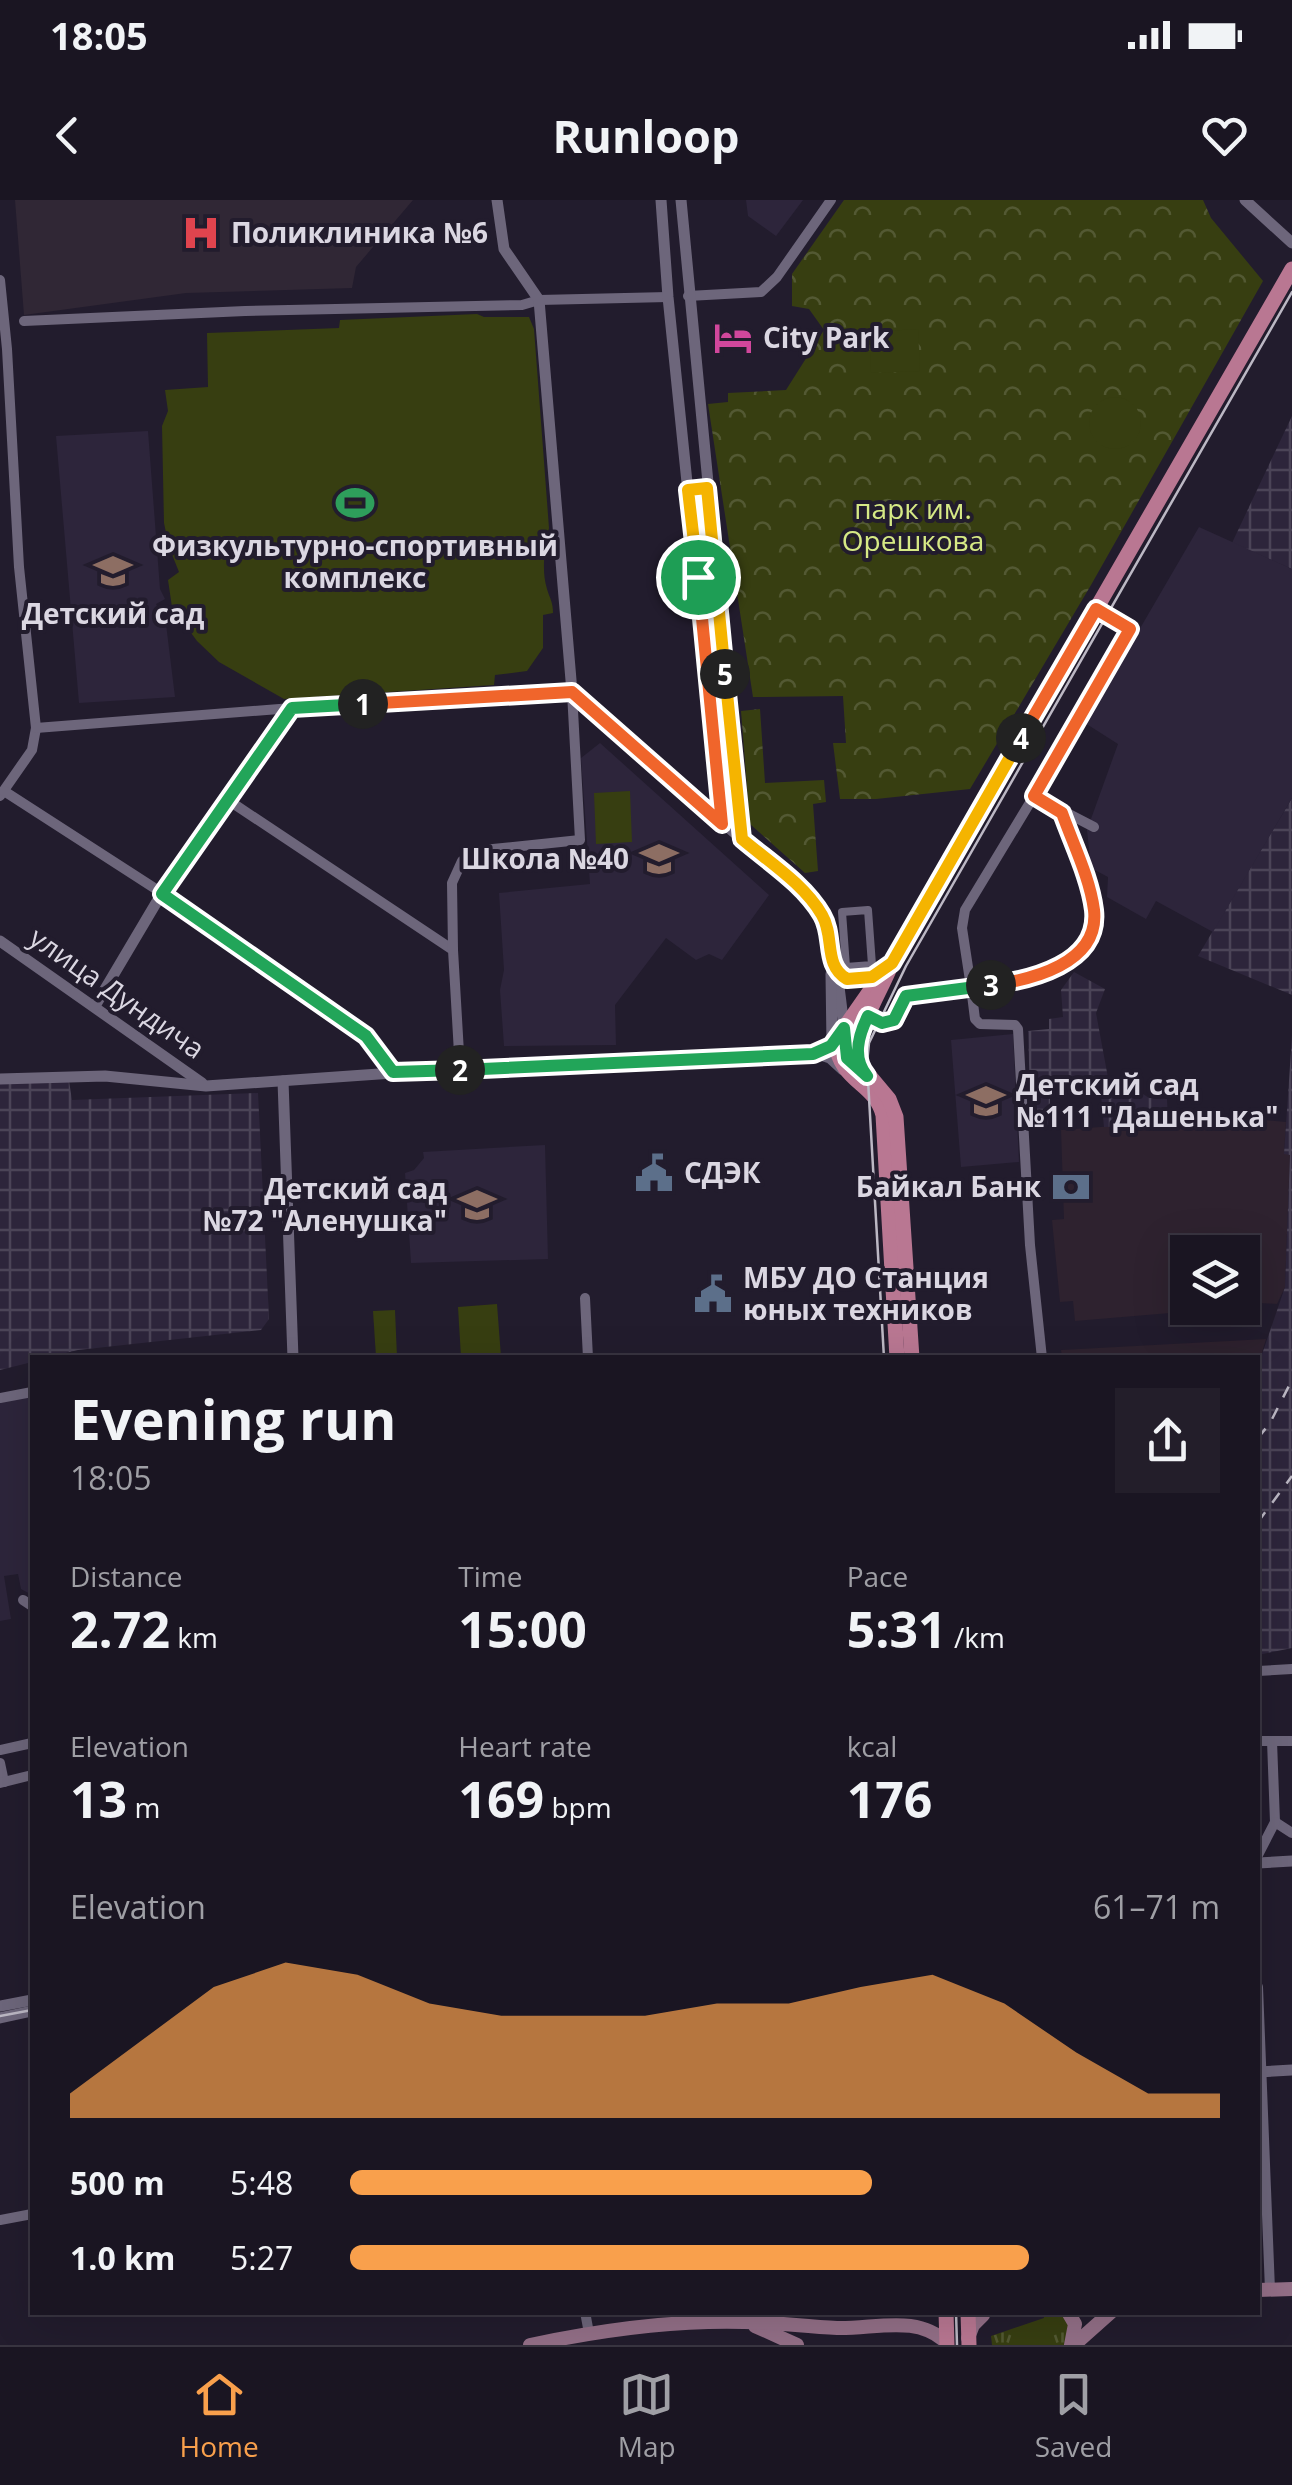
<!DOCTYPE html>
<html lang="en">
<head>
<meta charset="utf-8">
<style>
	:root { --surface:#1a1522; --page:#231e2a; --text:#f1f3f6; --muted:#9f9fa5; --line:#383440; --accent:#f9a04c }
	body { margin:0; font-family:"Open Sans",sans-serif; background:var(--page); color:var(--text); height:100vh; display:flex; flex-direction:column; font-size:38px; white-space:nowrap }
	* { box-sizing:border-box; margin:0 }
	p { font-size:32px; color:var(--muted) }
	.icon { flex:none; width:55px; height:55px; fill:none; stroke:currentColor; stroke-width:2; stroke-linecap:round; stroke-linejoin:round }
	.map { position:relative; flex:1; overflow:hidden }
	.panel { position:absolute; left:30px; top:1155px; width:1230px; height:960px; display:flex; flex-direction:column; background:var(--surface); border-radius:0px; box-shadow:0 10px 40px #0002,0 0 0 2px var(--line) }
	.panel>* { flex:none }
	.controls { position:absolute; left:1170px; top:1035px; display:grid; gap:20px }
	.controls a { display:grid; place-items:center; width:90px; height:90px; border-radius:0px; background:var(--surface); box-shadow:0 10px 40px #0002,0 0 0 2px var(--line); font-size:50px }
	.pin { position:absolute; display:grid; place-items:center; width:85px; height:85px; color:#fff; margin:-42px; border:5px solid #fff; border-radius:50%; box-shadow:0 2px 10px #0007 }
	.km { position:absolute; width:50px; height:50px; margin:-25px; border-radius:50%; background:#222; color:#fff; font-size:28px; line-height:50px; text-align:center }
	.round { display:grid; place-items:center; flex:none; width:105px; height:105px; border-radius:0px; background:var(--page) }
	.head { display:flex; align-items:center; justify-content:space-between; height:170px; padding:0 40px }
	h1 { font-size:55px; font-weight:700; line-height:75px }
	.figures { display:grid; grid-template-columns:repeat(3,1fr); gap:15px; height:170px; padding:10px 40px }
	.figures div { display:grid; align-content:center }
	.figures b { font-size:50px; font-weight:700 }
	.figures small { font-size:28px; font-weight:400 }
	.figures p { font-size:28px }
	.chart { height:280px; padding:20px 40px }
	.chart p { display:flex; justify-content:space-between }
	.chart svg { width:100%; height:180px; margin-top:10px; fill:var(--accent); opacity:.7 }
	ul { padding:0 40px; list-style:none; font-size:32px }
	li { display:grid; grid-template-columns:160px 120px 1fr; align-items:center; height:75px }
	li i { height:25px; border-radius:12px; background:var(--accent) }
	.status { display:flex; justify-content:space-between; align-items:center; height:70px; padding:0 50px; background:var(--surface); direction:ltr }
	.status svg { height:28px; fill:currentColor }
	header { display:flex; justify-content:space-between; align-items:center; height:130px; padding:0 40px; background:var(--surface); font-size:45px; font-weight:700 }
	.tab-bar { display:flex; justify-content:space-around; align-items:center; height:140px; border-top:2px solid var(--line); background:var(--surface); font-size:28px; color:var(--muted) }
	.tab-bar a { display:grid; justify-items:center; gap:5px }
	.tab-bar .selected { color:var(--accent) }
	.map>svg:first-child { display:block }
	.commercial { fill:#2e222f }
	.industrial { fill:url(#industrial-grid) }
	.built { fill:#2d253b }
	.medical { fill:#302735 }
	.grass { fill:url(#grass-tufts) }
	.forest { fill:url(#forest-crowns) }
	.pitch { fill:#373e11 }
	.lines { fill:none; stroke-linecap:round; stroke-linejoin:round }
	.pedestrian { stroke:#6d667b; stroke-width:8 }
	.minor { stroke:#6d667b; stroke-width:10 }
	.tertiary { stroke:#6d667b; stroke-width:11 }
	.secondary { stroke:#936f87; stroke-width:14 }
	.primary { stroke:#b97792; stroke-width:15 }
	.tram { stroke:#bcb8c4; stroke-width:2.5 }
	.rail { stroke:#bcb8c4; stroke-width:2.5; stroke-dasharray:12 12; stroke-linecap:butt }
	.split-1-casing { stroke:#fff; stroke-width:20 }
	.split-2-casing { stroke:#fff; stroke-width:20 }
	.split-3-casing { stroke:#fff; stroke-width:20 }
	.split-4-casing { stroke:#fff; stroke-width:20 }
	.split-5-casing { stroke:#fff; stroke-width:20 }
	.split-6-casing { stroke:#fff; stroke-width:20 }
	.split-1 { stroke:#f0652b; stroke-width:12 }
	.split-2 { stroke:#22a559; stroke-width:12 }
	.split-3 { stroke:#22a559; stroke-width:12 }
	.split-4 { stroke:#f0652b; stroke-width:12 }
	.split-5 { stroke:#f5b400; stroke-width:12 }
	.split-6 { stroke:#f5b400; stroke-width:12 }
	.labels { text-anchor:middle; stroke-width:8; stroke-linejoin:round; paint-order:stroke }
	.poi-label { font-size:28px; font-weight:bold; fill:#dbd7e2; stroke:#221c2d; text-anchor:start }
	.park-label { font-size:28px; fill:#d6e985; stroke:#221c2d }
	.street-label { font-size:28px; fill:#dbd7e2; stroke:#221c2d }
</style>
</head>
<body>
<div class="status"><b>18:05</b><svg viewBox="0 0 49 12"><path d="M0 12V9h3v3zM5 12V6h3v6zM10 12V3h3v9zM15 12V0h3v12zM26 1h20v11H26zM47 4h2v5h-2z"/></svg></div>
<header><svg class="icon" aria-label="back" viewBox="0 0 24 24"><path d="M15 5l-7 7 7 7"/></svg>Runloop<svg class="icon" aria-label="heart" viewBox="0 0 24 24"><path d="M12 20l-8-8c-3-5 5-10 8-4 3-6 11-1 8 4z"/></svg></header>
<div class="map">
<svg width="1292" height="2145" viewBox="0 0 1292 2145">
	<defs>
		<pattern id="industrial-grid" width="8" height="8" patternUnits="userSpaceOnUse" patternTransform="scale(2.5)"><rect width="8" height="8" fill="#2d253b"/><path d="M0 4h8M4 0v8" fill="none" stroke="#4b4457"/></pattern>
		<pattern id="grass-tufts" width="24" height="20" patternUnits="userSpaceOnUse" patternTransform="scale(2.5)"><rect width="24" height="20" fill="#373e11"/><path d="M3 7l-1-3M5 7V3M7 7l1-3M15 17l-1-3M17 17v-4M19 17l1-3" fill="none" stroke="#535933"/></pattern>
		<pattern id="forest-crowns" width="20" height="18" patternUnits="userSpaceOnUse" patternTransform="scale(2.5)"><rect width="20" height="18" fill="#373e11"/><path d="M2 6a3 3 0 1 1 6 0M12 15a3 3 0 1 1 6 0" fill="none" stroke="#535933"/></pattern>
	</defs>
	<rect width="100%" height="100%" fill="#221c2d"/>
	<g class="commercial">
		<path d="M1232 917 1286 922 1284 953 1290 954 1285 1087 1277 1104 1243 1102 1242 1052H1188V1108H1208L1206 1110 1075 1121 1073 1101 1060 1102 1052 1020 1064 1019 1061 930Z"/>
		<path d="M1266 1139 1258 1166V1158H1062L1061 1150Z"/>
	</g>
	<g class="industrial">
		<path d="M1292 216V369L1232 343Z"/>
		<path d="M1292 598V795L1198 756Z"/>
		<path d="M1074 772 1105 789 1096 813 1111 894H1143L1149 898 1167 899 1168 925 1104 927 1100 884 1050 885V925L1031 926 1028 831 1049 829V819L1063 817 1061 790Z"/>
		<path d="M1292 836V1448L1258 1455V1166L1285 1087 1290 955 1284 954Z"/>
		<path d="M69 881 72 900 258 893 269 1119 261 1130 78 1150 49 1157 32 1158V1162L0 1170V884Z"/>
	</g>
	<g class="built">
		<path d="M746 0H803L776 36 748 16Z"/>
		<path d="M148 231 160 389 165 399 156 404 166 424 175 497 79 503 56 236Z"/>
		<path d="M1199 327 1292 369V598L1213 732 1156 701 1146 719 1107 697 1108 677 1091 668 1087 630 1118 544 1085 523Z"/>
		<path d="M600 543 769 695 722 760 709 754 696 760 666 738 615 805 616 845 504 846 500 790 504 770 499 693 590 684 581 558Z"/>
		<path d="M1013 834 1019 962 961 967 951 840Z"/>
		<path d="M545 945 548 1059 411 1063 405 973 414 970 424 958 423 952Z"/>
		<path d="M32 1191V1395L21 1389 18 1374 4 1376 11 1419 0 1421V1199Z"/>
	</g>
	<path class="medical" d="M15 0H413L356 67 352 88 186 93 24 115Z"/>
	<path class="grass" d="M1044 2113C1057 2113 1065 2112 1071 2124L1064 2145H992L991 2136 1044 2118Z"/>
	<g class="forest">
		<path d="M844 0H1203L1211 18 1263 81 1091 385 970 589 876 599H840L833 543H846L843 496 753 497 708 204 728 202V193L786 190 824 130 809 109 792 106V74Z"/>
		<path d="M760 509 765 583 824 580 826 602 813 604 818 671 805 673 750 624 741 511Z"/>
	</g>
	<g class="pitch">
		<path d="M477 114 484 117H529L534 129 549 328C545 347 541 370 547 389 550 399 553 402 553 413L543 415V448L527 471 495 475 494 485 284 499 219 462 197 441 172 407 168 380 179 372 169 347 164 323 162 226 168 211 165 190 208 187 207 133 339 128 340 120Z"/>
		<path d="M918 129 920 171 871 173 870 132Z"/>
		<circle cx="1115" cy="223" r="26"/>
		<path d="M630 591 632 642 596 644 594 593Z"/>
		<path d="M497 1104 501 1157H461L458 1107Z"/>
		<path d="M395 1110 397 1157H376L373 1111Z"/>
	</g>
	<g class="lines">
		<path class="pedestrian" d="M868 710 872 765 846 767 842 712Z"/>
		<g class="minor">
			<path d="M0 80 7 149 19 367 36 528 32 550 0 596"/>
			<path d="M688 96 761 92 777 77 831 0"/>
			<path d="M24 121 245 111 522 105 539 100 668 97"/>
			<path d="M36 528 292 508"/>
			<path d="M4 591 162 693 366 836 393 873"/>
			<path d="M1034 596 965 710 962 728 971 787C1012 783 1057 780 1083 744 1090 734 1096 722 1094 709 1089 677 1073 644 1063 613"/>
			<path d="M228 600 453 750 460 870"/>
			<path d="M1094 627 1034 596 1130 429 1096 409"/>
			<path d="M453 750 452 683 462 661 483 650 580 640 572 492"/>
			<path d="M868 817 882 823 894 820 906 796 971 787 975 819 980 824 1015 825 1018 829 1030 1045 1042 1158"/>
			<path d="M585 1098 588 1158"/>
			<path d="M0 1198 32 1192"/>
			<path d="M23 1400 32 1406"/>
			<path d="M1258 1471 1292 1469"/>
			<path d="M1258 1541H1272L1275 1622 1292 1633"/>
			<path d="M1272 1541H1292"/>
			<path d="M0 1550 32 1543"/>
			<path d="M0 1563 4 1582"/>
			<path d="M0 1583 32 1575"/>
			<path d="M1258 1655 1275 1622"/>
			<path d="M1258 1787 1270 2090"/>
			<path d="M0 2020 32 2014"/>
			<path d="M585 2112 589 2133"/>
		</g>
		<g class="tertiary">
			<path d="M497 0 504 49 539 100 572 492"/>
			<path d="M661 0 668 97 722 624"/>
			<path d="M681 0 742 639"/>
			<path d="M1245 0 1292 43"/>
			<path d="M572 492 811 699C839 738 841 810 847 857L853 865"/>
			<path d="M0 741 202 883"/>
			<path d="M835 769C848 783 865 782 880 772"/>
			<path d="M831 774 832 844"/>
			<path d="M95 806 162 693 292 508 572 492"/>
			<path d="M0 879 105 876 206 886 393 873 815 853 830 858 843 870"/>
			<path d="M283 881 293 1158"/>
			<path d="M1258 1663 1292 1661"/>
			<path d="M0 1806 32 1800"/>
			<path d="M0 1818 32 1811"/>
			<path d="M1258 1872 1292 1870"/>
		</g>
		<g class="secondary">
			<path d="M1258 2090 1292 2089"/>
			<path d="M1068 2112 1075 2124 1071 2145"/>
			<path d="M755 2126 797 2145"/>
			<path d="M968 2138 973 2125 983 2115"/>
			<path d="M530 2145C601 2130 672 2120 744 2122 775 2122 806 2127 837 2128 876 2129 917 2114 947 2143"/>
			<path d="M1074 2145 1111 2112"/>
		</g>
		<g class="primary">
			<path d="M879 778 835 841C841 884 874 881 883 915L897 1158"/>
			<path d="M912 1158 896 917 889 899 858 862C856 827 879 796 892 763L1292 69"/>
			<path d="M946 2112 947 2145"/>
			<path d="M968 2112 969 2145"/>
		</g>
		<g class="tram">
			<path d="M884 1158 867 863 869 843 906 766 1292 92"/>
			<path d="M0 1816 32 1810"/>
			<path d="M956 2112 957 2145"/>
		</g>
		<g class="rail">
			<path d="M1258 1238 1270 1223 1292 1180"/>
			<path d="M1258 1322 1292 1276"/>
		</g>
	</g>
	<g class="lines">
		<g class="split-1-casing">
			<path id="split-1" d="M363 504 572 492 722 624 698 377"/>
		</g>
		<g class="split-2-casing">
			<path id="split-2" d="M363 504 292 508 162 694 366 836 393 872 460 870"/>
		</g>
		<g class="split-3-casing">
			<path id="split-3" d="M460 870 813 854 831 846 844 828 847 858 867 876C852 858 858 836 868 816L882 823 894 820 906 796 991 785"/>
		</g>
		<g class="split-4-casing">
			<path id="split-4" d="M991 785C1030 780 1100 764 1094 710 1090 678 1073 644 1062 613L1034 596 1130 429 1096 409 1021 538"/>
		</g>
		<g class="split-5-casing">
			<path id="split-5" d="M725 474 742 639C769 662 804 684 822 715 835 737 823 765 847 779L872 777 892 763 1021 538"/>
		</g>
		<g class="split-6-casing">
			<path id="split-6" d="M698 377 688 290 707 288 725 474"/>
		</g>
		<use href="#split-1" class="split-1"/>
		<use href="#split-2" class="split-2"/>
		<use href="#split-3" class="split-3"/>
		<use href="#split-4" class="split-4"/>
		<use href="#split-5" class="split-5"/>
		<use href="#split-6" class="split-6"/>
	</g>
	<defs>
		<g id="hospital-bare" transform="scale(3)"><path d="M-5-5h3v3.5h4V-5h3V5h-3V1.5h-4V5h-3Z" fill="#e0444e" stroke="#221c2d" stroke-width="2.5" paint-order="stroke"/></g>
		<g id="hotel-bare" transform="scale(3)"><path d="M-6-4.5h1.5V1H6V5H4.5V3h-9V5H-6ZM-4 0a1.8 1.8 0 1 1 3.6 0ZM.5 0V-2.5h3Q6-2.5 6 0Z" fill="#d1479c" stroke="#221c2d" stroke-width="2.5" paint-order="stroke"/></g>
		<g id="stadium-bare" transform="scale(3)"><path d="M0-5a6.5 5 0 1 0 0 10a6.5 5 0 1 0 0-10ZM-3.5-1.8h7v3.6h-7Z" fill="#2e9e5b" stroke="#221c2d" stroke-width="2.5" paint-order="stroke"/></g>
		<g id="school-bare" transform="scale(3)"><path d="M0-5L7-2L0 1L-7-2ZM-4 1L0 2.5L4 1V4Q0 6-4 4Z" fill="#8d6e63" stroke="#221c2d" stroke-width="2.5" paint-order="stroke"/></g>
		<g id="civic-bare" transform="scale(3)"><path d="M-.6-6.5H3V-4.5H.6V-3L4-1V1h2V6H-6V1h2V-1L-.6-3ZM-1.2 2.5V6h2.4V2.5Z" fill="#5c6f8a" stroke="#221c2d" stroke-width="2.5" paint-order="stroke"/></g>
		<g id="bank-bare" transform="scale(3)"><path d="M-6-4H6V4H-6ZM0-2.3a2.3 2.3 0 1 0 0 4.6a2.3 2.3 0 1 0 0-4.6Z" fill="#5c6f8a" stroke="#221c2d" stroke-width="2.5" paint-order="stroke"/></g>
	</defs>
	<g fill-rule="evenodd">
		<use href="#hospital-bare" x="201" y="33"/>
		<use href="#hotel-bare" x="733" y="138"/>
		<use href="#stadium-bare" x="355" y="303"/>
		<use href="#school-bare" x="113" y="371"/>
		<use href="#school-bare" x="659" y="659"/>
		<use href="#school-bare" x="986" y="901"/>
		<use href="#civic-bare" x="654" y="973"/>
		<use href="#bank-bare" x="1071" y="987"/>
		<use href="#school-bare" x="477" y="1005"/>
		<use href="#civic-bare" x="713" y="1094"/>
	</g>
	<g class="labels">
		<g class="poi-label">
			<text x="231" y="43">Поликлиника №6</text>
			<text x="763" y="148">City Park</text>
			<text x="355" y="356" text-anchor="middle">Физкультурно-спортивный<tspan x="355" dy="32">комплекс</tspan></text>
			<text x="113" y="424" text-anchor="middle">Детский сад</text>
			<text x="629" y="669" text-anchor="end">Школа №40</text>
			<text x="1016" y="895">Детский сад<tspan x="1016" dy="32">№111 "Дашенька"</tspan></text>
			<text x="684" y="983">СДЭК</text>
			<text x="1041" y="997" text-anchor="end">Байкал Банк</text>
			<text x="447" y="999" text-anchor="end">Детский сад<tspan x="447" dy="32">№72 "Аленушка"</tspan></text>
			<text x="743" y="1088">МБУ ДО Станция<tspan x="743" dy="32">юных техников</tspan></text>
		</g>
		<g class="park-label">
			<text x="913" y="319">парк им.<tspan x="913" dy="32">Орешкова</tspan></text>
		</g>
		<g class="street-label">
			<text transform="translate(117 793) rotate(35)" y="10">улица Дундича</text>
		</g>
	</g>
</svg>
<div class="controls">
<a><svg class="icon" aria-label="layers" viewBox="0 0 24 24"><path d="M12 4l9 5-9 5-9-5zM3 14l9 5 9-5"/></svg></a>
</div>
<div class="pin" style="left:698px;top:377px;background:#1e9e55"><svg class="icon" aria-label="arrive" viewBox="0 0 24 24"><path d="M6 21V4h12l-3 4 3 4H6"/></svg></div>
<b class="km" style="left:363px;top:504px">1</b>
<b class="km" style="left:460px;top:870px">2</b>
<b class="km" style="left:991px;top:785px">3</b>
<b class="km" style="left:1021px;top:538px">4</b>
<b class="km" style="left:725px;top:474px">5</b>
<section class="panel">
<div class="head"><div><h1>Evening run</h1><p>18:05</p></div><a class="round"><svg class="icon" aria-label="share" viewBox="0 0 24 24"><path d="M12 15V3M7 8l5-5 5 5M5 13v7h14v-7"/></svg></a></div>
<div class="figures">
<div><p>Distance</p><b>2.72<small> km</small></b></div>
<div><p>Time</p><b>15:00</b></div>
<div><p>Pace</p><b>5:31<small> /km</small></b></div>
</div>
<div class="figures">
<div><p>Elevation</p><b>13<small> m</small></b></div>
<div><p>Heart rate</p><b>169<small> bpm</small></b></div>
<div><p>kcal</p><b>176</b></div>
</div>
<div class="chart"><p><span>Elevation</span>61–71 m</p>
<svg viewBox="0 0 160 44" preserveAspectRatio="none"><path d="M0 44V38L10 25L20 12L30 6L40 9L50 16L60 19L70 19L80 19L90 16L100 16L110 12L120 9L130 16L140 28L150 38L160 38V44z"/></svg>
</div>
<ul>
<li><b>500 m</b>5:48<i style="width:60%"></i></li>
<li><b>1.0 km</b>5:27<i style="width:78%"></i></li>
</ul>
</section>
</div>
<nav class="tab-bar">
<a class="selected"><svg class="icon" aria-label="home" viewBox="0 0 24 24"><path d="M3 11l9-7 9 7M6 9v11h12V9"/></svg>Home</a>
<a><svg class="icon" aria-label="map" viewBox="0 0 24 24"><path d="M3 6l6-2 6 2 6-2v14l-6 2-6-2-6 2zM9 4v14M15 6v14"/></svg>Map</a>
<a><svg class="icon" aria-label="saved" viewBox="0 0 24 24"><path d="M7 4h10v16l-5-4-5 4z"/></svg>Saved</a>
</nav>
</body>
</html>
